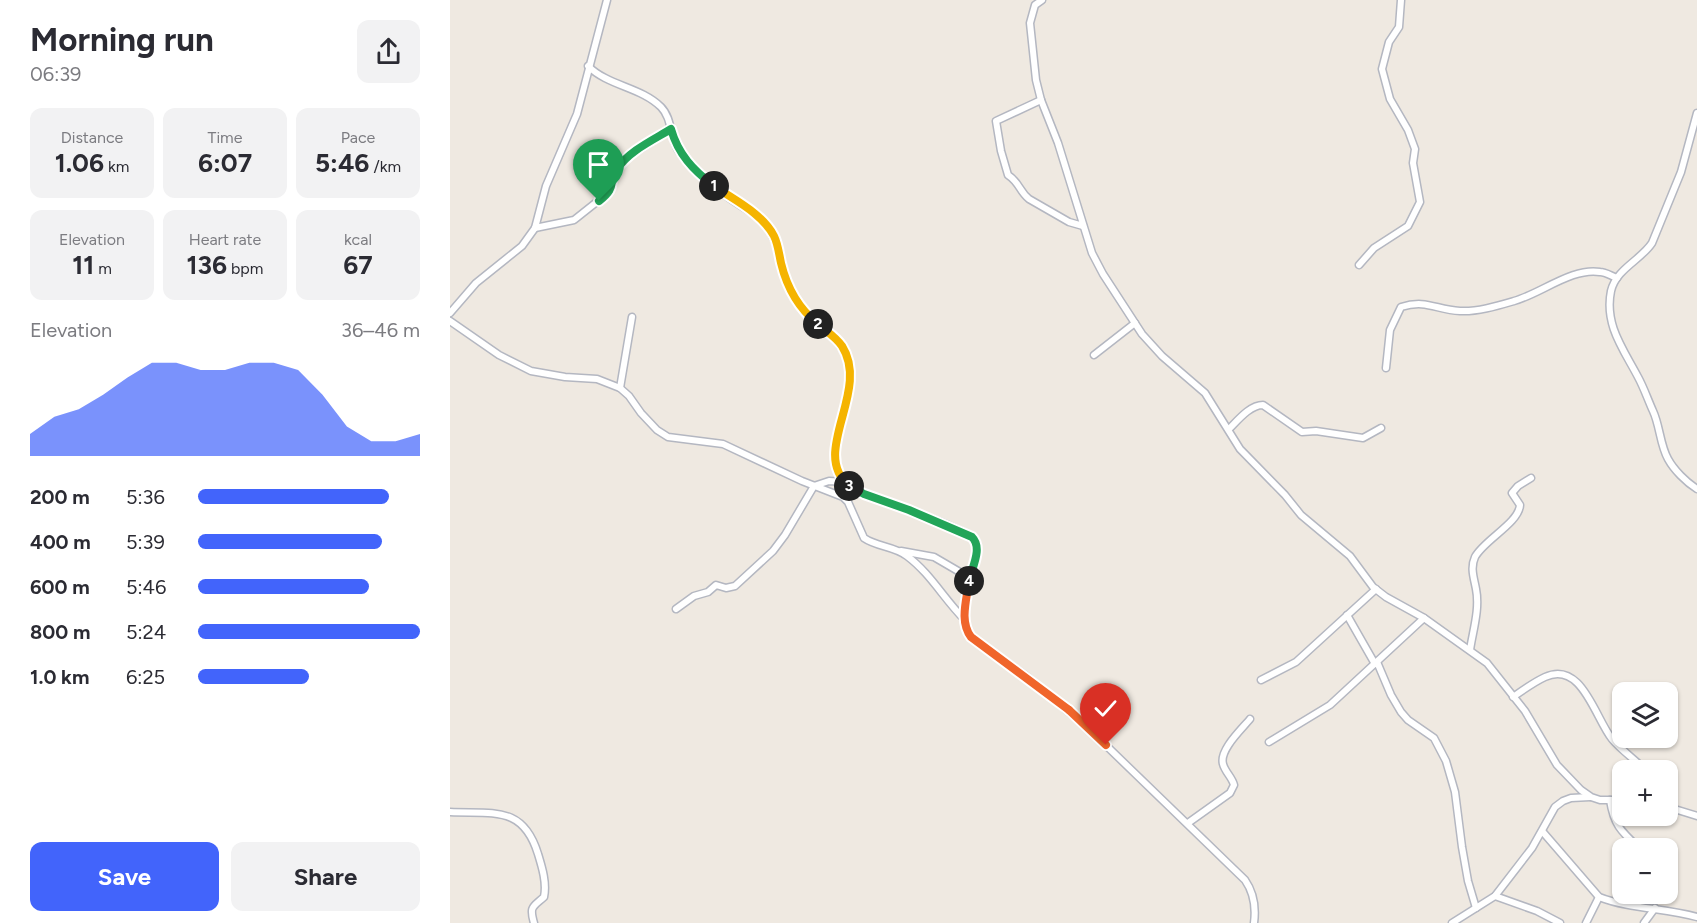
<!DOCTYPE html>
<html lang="en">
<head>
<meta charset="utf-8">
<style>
	:root { --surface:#fff; --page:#f2f2f3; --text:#2b2b33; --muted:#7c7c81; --accent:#4264fb }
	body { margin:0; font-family:Figtree,sans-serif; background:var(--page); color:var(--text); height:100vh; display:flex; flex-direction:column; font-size:22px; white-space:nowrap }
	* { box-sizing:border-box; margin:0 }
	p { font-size:20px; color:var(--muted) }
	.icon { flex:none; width:33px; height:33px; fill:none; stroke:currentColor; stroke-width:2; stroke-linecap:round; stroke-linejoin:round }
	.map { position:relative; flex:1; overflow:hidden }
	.side { display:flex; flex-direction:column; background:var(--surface); width:450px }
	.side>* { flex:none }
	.tools { position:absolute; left:1162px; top:682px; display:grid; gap:12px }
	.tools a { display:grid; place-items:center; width:66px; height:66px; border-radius:12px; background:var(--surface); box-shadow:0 2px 4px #0004; font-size:30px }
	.pin { position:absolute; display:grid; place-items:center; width:51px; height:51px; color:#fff; margin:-62px -26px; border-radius:50% 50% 50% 0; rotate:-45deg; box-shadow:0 0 6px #0007 }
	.pin .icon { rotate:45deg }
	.km { position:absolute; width:30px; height:30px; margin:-15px; border-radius:50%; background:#222; color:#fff; font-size:16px; line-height:30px; text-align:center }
	.round { display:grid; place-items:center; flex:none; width:63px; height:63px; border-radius:12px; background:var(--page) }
	.summary { display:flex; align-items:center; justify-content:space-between; height:102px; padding:0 30px }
	h1 { font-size:33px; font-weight:700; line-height:45px }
	.figures { display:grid; grid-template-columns:repeat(3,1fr); gap:9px; height:102px; padding:6px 30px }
	.figures div { display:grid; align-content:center; border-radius:12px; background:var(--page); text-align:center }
	.figures b { font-size:26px; font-weight:700 }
	.figures small { font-size:16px; font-weight:400 }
	.figures p { font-size:16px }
	.chart { height:168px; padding:12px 30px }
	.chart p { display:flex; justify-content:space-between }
	.chart svg { width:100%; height:108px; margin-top:6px; fill:var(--accent); opacity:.7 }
	.cta { display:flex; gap:12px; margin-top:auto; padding:12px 30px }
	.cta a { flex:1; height:69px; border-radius:12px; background:var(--accent); color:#fff; font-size:24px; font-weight:700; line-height:69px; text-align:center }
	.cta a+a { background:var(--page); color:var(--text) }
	ul { padding:0 30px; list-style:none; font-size:20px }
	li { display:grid; grid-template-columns:96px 72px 1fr; align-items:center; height:45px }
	li i { height:15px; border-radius:8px; background:var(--accent) }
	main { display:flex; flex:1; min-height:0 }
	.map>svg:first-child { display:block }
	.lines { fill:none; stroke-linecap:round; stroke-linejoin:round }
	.street-casing { stroke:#b4b7c1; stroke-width:9 }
	.street { stroke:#fff; stroke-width:6 }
	.split-1-casing { stroke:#fff; stroke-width:12 }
	.split-2-casing { stroke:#fff; stroke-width:12 }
	.split-3-casing { stroke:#fff; stroke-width:12 }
	.split-4-casing { stroke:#fff; stroke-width:12 }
	.split-5-casing { stroke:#fff; stroke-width:12 }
	.split-6-casing { stroke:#fff; stroke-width:12 }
	.split-1 { stroke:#22a559; stroke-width:8 }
	.split-2 { stroke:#f5b400; stroke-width:8 }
	.split-3 { stroke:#f5b400; stroke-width:8 }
	.split-4 { stroke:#22a559; stroke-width:8 }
	.split-5 { stroke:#f0652b; stroke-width:8 }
	.split-6 { stroke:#f0652b; stroke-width:8 }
</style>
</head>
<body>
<main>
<section class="side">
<div class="summary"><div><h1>Morning run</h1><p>06:39</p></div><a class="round"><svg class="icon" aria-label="share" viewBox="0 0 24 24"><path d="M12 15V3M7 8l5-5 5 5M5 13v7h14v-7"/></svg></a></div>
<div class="figures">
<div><p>Distance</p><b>1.06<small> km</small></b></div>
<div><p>Time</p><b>6:07</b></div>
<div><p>Pace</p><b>5:46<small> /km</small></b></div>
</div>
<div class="figures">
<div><p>Elevation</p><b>11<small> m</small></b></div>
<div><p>Heart rate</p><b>136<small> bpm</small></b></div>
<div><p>kcal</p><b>67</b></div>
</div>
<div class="chart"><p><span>Elevation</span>36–46 m</p>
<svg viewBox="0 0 160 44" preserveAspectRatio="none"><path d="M0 44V35L10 28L20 25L30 19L40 12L50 6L60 6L70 9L80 9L90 6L100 6L110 9L120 19L130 32L140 38L150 38L160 35V44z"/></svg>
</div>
<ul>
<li><b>200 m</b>5:36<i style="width:86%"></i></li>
<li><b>400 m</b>5:39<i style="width:83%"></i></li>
<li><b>600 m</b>5:46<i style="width:77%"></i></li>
<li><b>800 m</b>5:24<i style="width:100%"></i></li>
<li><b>1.0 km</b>6:25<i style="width:50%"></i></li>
</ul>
<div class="cta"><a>Save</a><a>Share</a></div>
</section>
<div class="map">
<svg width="1247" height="923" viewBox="0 0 1247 923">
	<rect width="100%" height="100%" fill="#efe9e1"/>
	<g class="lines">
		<g class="street-casing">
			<g id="street">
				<path d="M592 0 585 5 580 23 586 80 591 100 608 143 642 253 653 274 692 334 712 356 755 393 790 449 835 495 851 515 900 556 923 587 936 597 974 618 1037 663 1075 711 1107 765 1131 790 1141 797 1150 800H1173"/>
				<path d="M138 66C158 86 191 87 211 107 222 118 220 137 228 150 247 180 281 199 310 218 335 244 328 276 348 304 364 327 393 335 399 366 407 402 366 455 396 484 407 495 424 498 438 502 458 509 478 517 498 525 506 529 515 532 522 537L526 541 527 550 520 578 514 619 515 626 521 637 576 676 637 727 795 880C804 893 806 908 804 923"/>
				<path d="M591 100 546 121 551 151 558 175C570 183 569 191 579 199L619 222 633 226"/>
				<path d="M1247 113 1231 172 1202 243C1191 260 1166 269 1161 291 1154 325 1174 350 1188 377 1194 388 1198 400 1203 411 1210 426 1210 445 1218 459 1224 470 1236 482 1247 489"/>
				<path d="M85 228 124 220 158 193 164 174 178 157 221 129"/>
				<path d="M909 265 924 248 958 226 970 202 963 163 965 149 958 130 940 99 932 69 939 42 949 27 951 0"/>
				<path d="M0 313 26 283 72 246 85 228 96 186 127 114 157 0"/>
				<path d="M0 321 49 355 81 371 115 377 147 379 170 388 179 396 191 413 207 430 218 437 273 444 352 481 393 497 398 502 414 538C427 547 444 546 457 556 480 573 494 599 514 619"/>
				<path d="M644 355 685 323"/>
				<path d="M936 368 940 330 951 307C977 299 986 310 1010 311 1027 312 1047 306 1064 301 1090 294 1123 267 1150 272 1156 272 1161 276 1167 278"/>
				<path d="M170 388 182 317"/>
				<path d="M779 429C788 420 800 405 813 405L852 432 866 431 913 438 931 428"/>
				<path d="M451 551 484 557 520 578"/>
				<path d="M226 609 244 596 258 592 266 585 276 588 285 586 323 551 335 535 364 486 379 481 394 482"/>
				<path d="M897 615 925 664"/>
				<path d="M1020 650C1023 630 1030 609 1026 589 1024 578 1020 568 1025 557 1034 540 1069 523 1070 505L1062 493 1068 486 1081 478"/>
				<path d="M927 662 941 695 951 712 958 720 984 738 996 761 1005 792 1012 847 1018 881 1026 908"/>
				<path d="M811 680 846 662 926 589"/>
				<path d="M1063 697C1073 690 1084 682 1095 677 1132 660 1145 718 1162 739 1172 751 1186 760 1196 771"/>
				<path d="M819 742 880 705 974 618"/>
				<path d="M1160 800C1164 826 1172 832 1190 849"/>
				<path d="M1218 807 1247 816"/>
				<path d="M0 812C43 814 73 805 88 854 92 867 97 883 94 897 83 907 79 906 84 923"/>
				<path d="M738 823 780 793 784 785C782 777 775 772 773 764 769 750 792 729 800 719"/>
				<path d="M1092 831 1149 897C1180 909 1215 908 1247 917"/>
				<path d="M1045 896 1087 911 1110 923"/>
				<path d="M1187 906 1190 894"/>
				<path d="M1002 923 1045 896 1082 848 1105 807 1113 801 1121 798 1140 797"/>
				<path d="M1136 923 1149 897"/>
				<path d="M1194 923 1205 908"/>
			</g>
		</g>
		<use href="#street" class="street"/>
	</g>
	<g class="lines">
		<g class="split-1-casing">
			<path id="split-1" d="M149 201C168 186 157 184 167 169 179 151 203 140 221 129 228 154 243 170 264 186"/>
		</g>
		<g class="split-2-casing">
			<path id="split-2" d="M264 186C284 200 312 213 324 236 328 244 329 254 331 263 337 288 348 308 368 324"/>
		</g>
		<g class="split-3-casing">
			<path id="split-3" d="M368 324C376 331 386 337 392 346 421 392 359 452 399 486"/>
		</g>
		<g class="split-4-casing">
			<path id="split-4" d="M399 486 414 494 459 510 522 537C533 548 522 567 519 581"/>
		</g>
		<g class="split-5-casing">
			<path id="split-5" d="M519 581C517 599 509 621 521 637L619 710"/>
		</g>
		<g class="split-6-casing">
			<path id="split-6" d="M619 710 656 745"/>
		</g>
		<use href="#split-1" class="split-1"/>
		<use href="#split-2" class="split-2"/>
		<use href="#split-3" class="split-3"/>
		<use href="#split-4" class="split-4"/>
		<use href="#split-5" class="split-5"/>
		<use href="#split-6" class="split-6"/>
	</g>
</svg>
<div class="tools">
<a><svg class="icon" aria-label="layers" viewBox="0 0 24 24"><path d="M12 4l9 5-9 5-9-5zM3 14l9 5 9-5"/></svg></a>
<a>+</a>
<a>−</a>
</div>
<div class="pin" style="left:149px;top:201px;background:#1e9e55"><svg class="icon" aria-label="arrive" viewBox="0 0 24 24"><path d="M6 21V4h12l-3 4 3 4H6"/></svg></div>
<div class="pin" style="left:656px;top:745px;background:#d93025"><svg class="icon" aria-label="check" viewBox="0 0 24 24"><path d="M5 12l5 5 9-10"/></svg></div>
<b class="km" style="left:264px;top:186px">1</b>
<b class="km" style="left:368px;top:324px">2</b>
<b class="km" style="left:399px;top:486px">3</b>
<b class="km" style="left:519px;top:581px">4</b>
</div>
</main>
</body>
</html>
